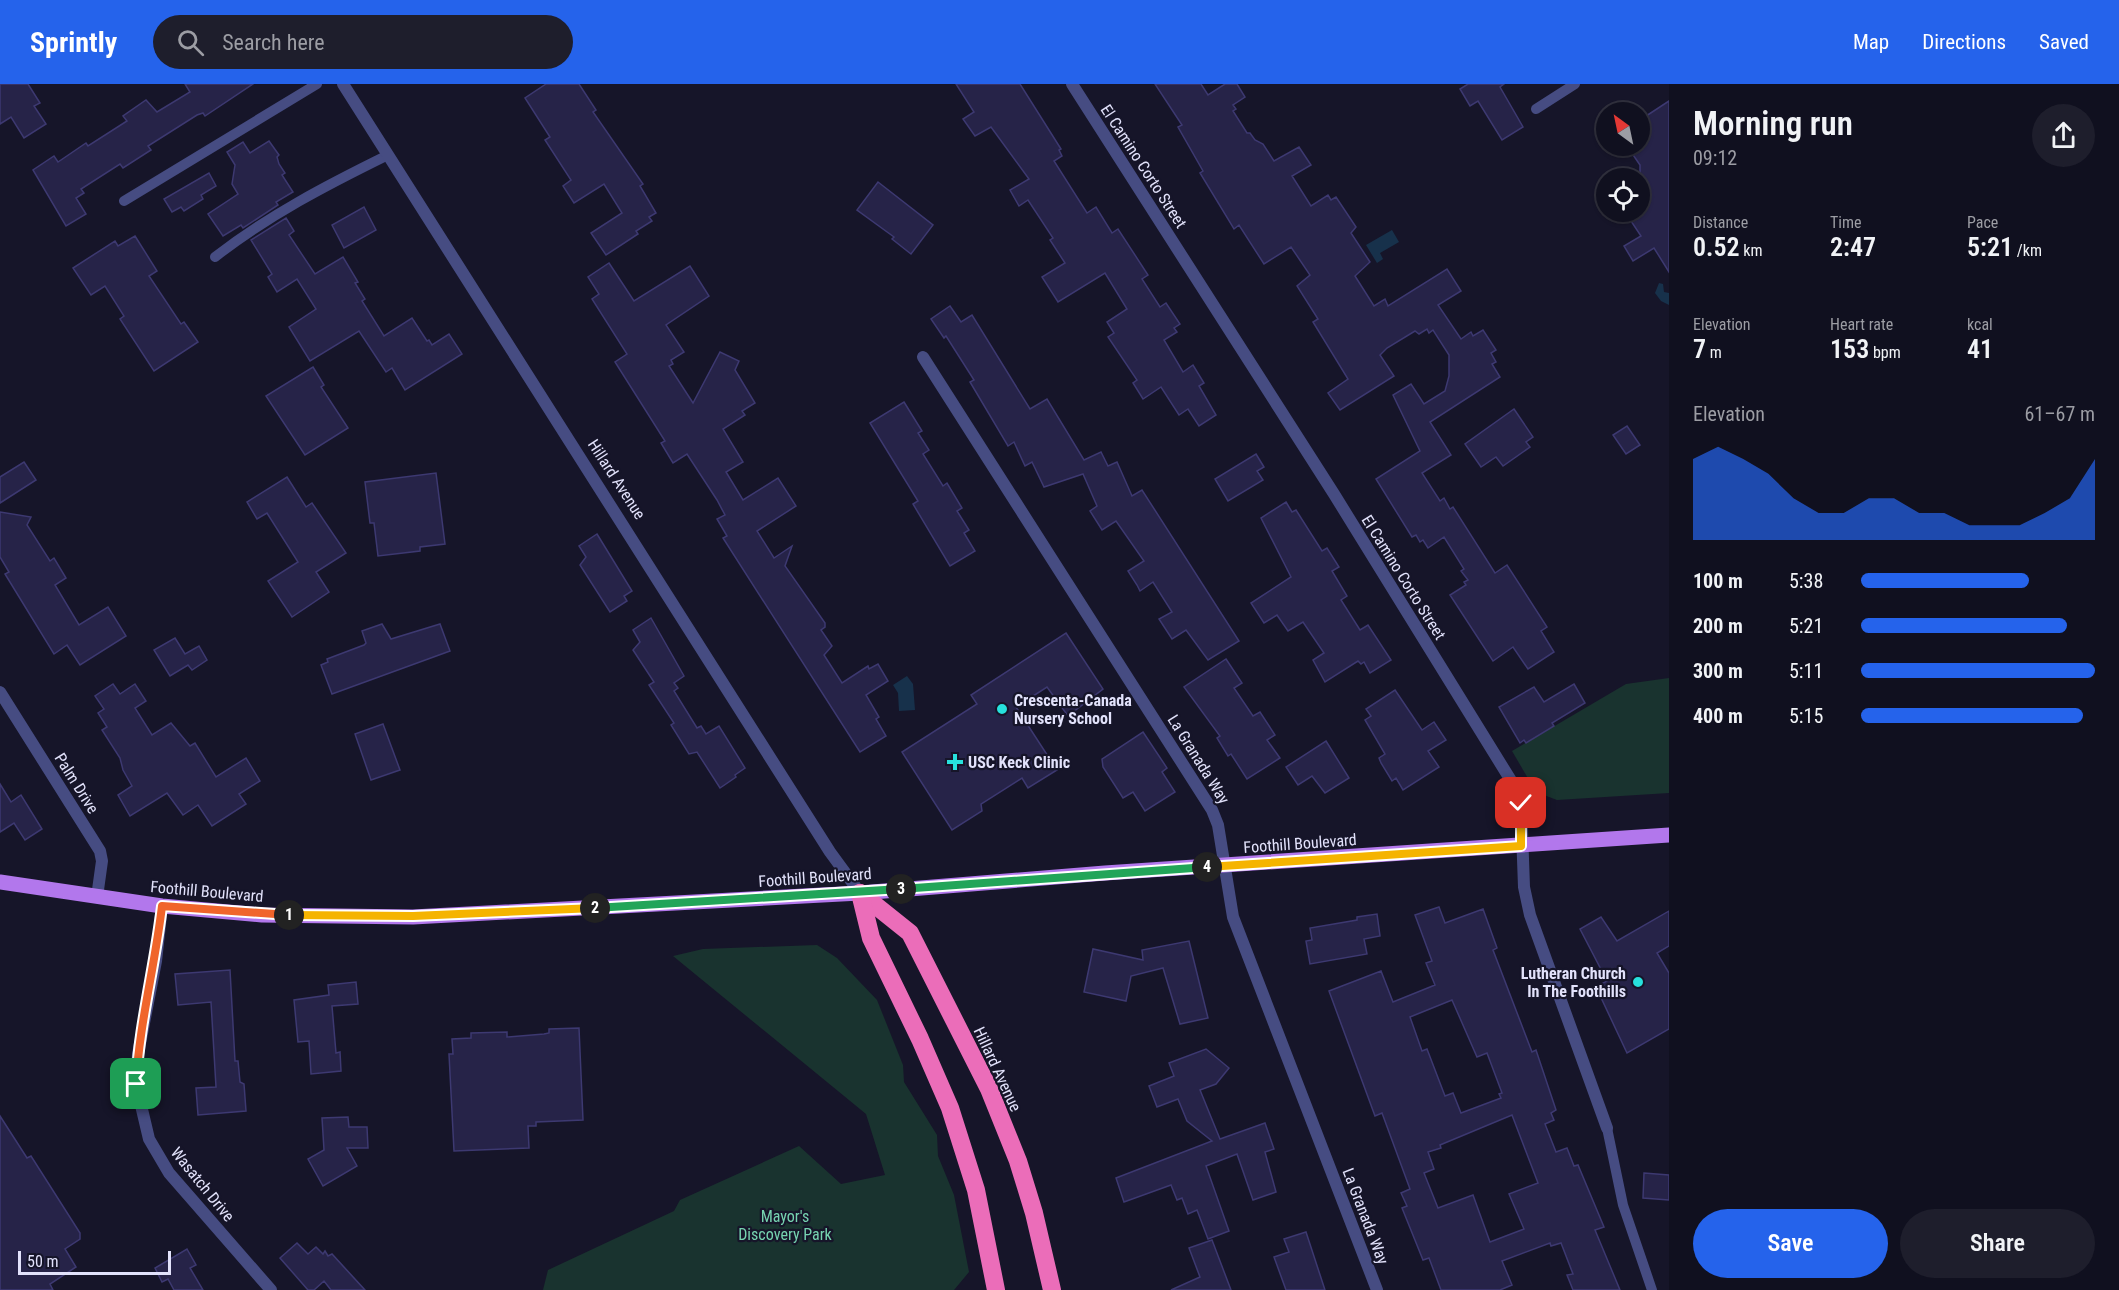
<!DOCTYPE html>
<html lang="en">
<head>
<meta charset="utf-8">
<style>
	:root { --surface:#10101f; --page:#1e1e2c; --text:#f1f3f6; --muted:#9c9da4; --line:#30303d; --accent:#2563eb }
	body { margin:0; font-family:"Roboto Condensed",sans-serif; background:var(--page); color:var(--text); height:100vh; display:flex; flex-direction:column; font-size:22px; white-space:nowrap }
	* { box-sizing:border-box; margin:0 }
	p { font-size:20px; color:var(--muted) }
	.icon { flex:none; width:33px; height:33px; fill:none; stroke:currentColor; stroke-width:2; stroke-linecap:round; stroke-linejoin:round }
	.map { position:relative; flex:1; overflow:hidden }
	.sheet { display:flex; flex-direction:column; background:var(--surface); width:450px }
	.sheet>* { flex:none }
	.needle { width:39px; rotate:327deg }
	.buttons { position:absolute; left:1596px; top:18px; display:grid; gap:12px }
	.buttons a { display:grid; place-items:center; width:54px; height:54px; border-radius:50%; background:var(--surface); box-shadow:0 2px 4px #0004,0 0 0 2px var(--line); font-size:30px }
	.scale { position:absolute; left:18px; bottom:15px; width:153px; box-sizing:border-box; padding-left:6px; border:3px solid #e2e2fb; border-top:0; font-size:16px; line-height:21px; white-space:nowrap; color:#e2e2fb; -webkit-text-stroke:4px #161529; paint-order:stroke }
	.pin { position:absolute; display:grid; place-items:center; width:51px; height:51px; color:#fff; margin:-26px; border-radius:12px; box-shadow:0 3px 9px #0006 }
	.km { position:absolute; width:30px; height:30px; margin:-15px; border-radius:50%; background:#222; color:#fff; font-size:16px; line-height:30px; text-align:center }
	.round { display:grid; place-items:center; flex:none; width:63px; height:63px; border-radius:32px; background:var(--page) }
	.summary { display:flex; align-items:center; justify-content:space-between; height:102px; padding:0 24px }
	h1 { font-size:33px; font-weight:600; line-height:45px }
	.figures { display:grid; grid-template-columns:repeat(3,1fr); gap:9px; height:102px; padding:6px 24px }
	.figures div { display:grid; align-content:center }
	.figures b { font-size:26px; font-weight:600 }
	.figures small { font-size:16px; font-weight:400 }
	.figures p { font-size:16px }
	.chart { height:168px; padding:12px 24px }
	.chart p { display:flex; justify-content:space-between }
	.chart svg { width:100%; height:108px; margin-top:6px; fill:var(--accent); opacity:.7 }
	.button { display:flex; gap:12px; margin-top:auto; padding:12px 24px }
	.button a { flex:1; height:69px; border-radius:36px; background:var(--accent); color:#fff; font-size:24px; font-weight:600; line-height:69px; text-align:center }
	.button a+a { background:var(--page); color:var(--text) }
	ul { padding:0 24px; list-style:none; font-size:20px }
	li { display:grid; grid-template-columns:96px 72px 1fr; align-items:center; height:45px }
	li i { height:15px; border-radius:8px; background:var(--accent) }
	header { display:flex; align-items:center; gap:36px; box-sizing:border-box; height:84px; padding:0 30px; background:var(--accent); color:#fff }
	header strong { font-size:28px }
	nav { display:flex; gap:33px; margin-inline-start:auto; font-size:21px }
	.search { width:420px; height:54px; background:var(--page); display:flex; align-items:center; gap:15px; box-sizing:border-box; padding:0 21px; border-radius:33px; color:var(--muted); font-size:22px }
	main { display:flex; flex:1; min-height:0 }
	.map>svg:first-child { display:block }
	.green { fill:#19332f }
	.water { fill:#17314b }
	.building { fill:#262348; stroke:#3d3971; stroke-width:1.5; fill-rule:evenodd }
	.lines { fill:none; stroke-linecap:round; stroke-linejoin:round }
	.service { stroke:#464c82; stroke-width:10 }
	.minor { stroke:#464c82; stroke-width:12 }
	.tertiary { stroke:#464c82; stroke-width:12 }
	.primary { stroke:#b277ec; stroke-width:15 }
	.motorway { stroke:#eb6db9; stroke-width:18 }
	.split-1-casing { stroke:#fff; stroke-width:12 }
	.split-2-casing { stroke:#fff; stroke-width:12 }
	.split-3-casing { stroke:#fff; stroke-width:12 }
	.split-4-casing { stroke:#fff; stroke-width:12 }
	.split-5-casing { stroke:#fff; stroke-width:12 }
	.split-1 { stroke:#f0652b; stroke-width:8 }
	.split-2 { stroke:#f5b400; stroke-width:8 }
	.split-3 { stroke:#22a559; stroke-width:8 }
	.split-4 { stroke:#22a559; stroke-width:8 }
	.split-5 { stroke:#f5b400; stroke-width:8 }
	.poi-dot { fill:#27e1dd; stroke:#161529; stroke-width:2 }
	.labels { text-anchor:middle; stroke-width:4.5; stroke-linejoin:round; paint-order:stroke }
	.street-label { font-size:16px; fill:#e2e2fb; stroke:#161529 }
	.poi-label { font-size:16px; font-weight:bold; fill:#e2e2fb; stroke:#161529; text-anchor:start }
	.park-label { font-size:16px; fill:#76d3b0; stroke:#161529 }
</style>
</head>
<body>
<header>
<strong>Sprintly</strong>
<div class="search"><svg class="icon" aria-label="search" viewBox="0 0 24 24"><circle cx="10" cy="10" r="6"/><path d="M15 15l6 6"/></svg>Search here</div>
<nav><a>Map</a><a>Directions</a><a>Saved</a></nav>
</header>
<main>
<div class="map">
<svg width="1669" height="1206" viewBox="0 0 1669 1206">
	<rect width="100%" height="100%" fill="#161529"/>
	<g class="green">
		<path d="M1669 594V709L1557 716 1536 708 1512 667 1626 600Z"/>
		<path d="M817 861 837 874 877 916 903 981 904 998 937 1051 938 1072 954 1111 969 1188 954 1206H543L548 1186 674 1127 680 1116 799 1062 841 1100 885 1091 866 1030 673 872 703 865Z"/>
	</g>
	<g class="water">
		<path d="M1392 146 1399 158 1380 169 1383 175 1377 179 1366 161Z"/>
		<path d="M1659 199 1663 200 1664 208 1669 209V221L1661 217 1655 209Z"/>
		<path d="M907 592 913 600 915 626 899 627 898 609 893 601Z"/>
	</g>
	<g class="building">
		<path d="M0 0H28L40 19 34 22 46 40 24 54 11 33 0 40Z"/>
		<path d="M185 0H253L205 32 203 29 197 31 148 62 151 66 123 84 120 80 81 105 84 109 76 114 86 130 66 142 33 86 54 72 58 78 86 59 88 62 127 37 123 32 146 16 157 28 190 8Z"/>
		<path d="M546 0H579L596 26 593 28 643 100 640 102 656 129 649 133 652 137 636 147 638 150 606 171 591 149 622 129 604 100 574 119 563 102 571 96 545 56 550 53 525 14Z"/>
		<path d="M956 0H1020L1061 65 1059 66 1062 72 1054 77 1087 129 1096 123 1112 149 1118 145 1148 191 1142 195 1160 223 1166 219 1180 240 1174 244 1177 248 1164 256 1183 288 1193 281 1204 299 1199 302 1216 331 1199 342 1188 325 1179 331 1161 303 1143 315 1133 299 1137 296 1108 253 1114 249 1107 238 1127 225 1105 189 1058 218 1042 193 1065 179 1050 156 1053 154 1028 116 1019 122 1010 106 1029 95 991 43 975 52 963 35 974 28Z"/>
		<path d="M1155 0H1201L1208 11 1225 0H1237L1245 13 1233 21 1236 25 1233 27 1247 49H1250L1255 56 1263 60 1274 77 1299 63 1311 81 1292 92 1311 122 1328 111 1331 116 1336 113 1356 143 1351 149 1370 178 1355 192 1374 222 1385 215 1388 222 1447 185 1461 207 1438 221 1461 255 1471 248 1473 252 1483 246 1496 266 1491 269 1496 278 1492 280 1500 293 1430 338 1451 371 1422 389 1440 417 1444 414 1450 425 1453 423 1495 489 1507 481 1547 543 1541 547 1554 568 1528 585 1513 563 1493 577 1450 511 1466 501 1464 498 1468 496 1461 487 1464 485 1444 453 1428 464 1423 456 1420 458 1416 451 1412 453 1376 395 1420 367 1393 311 1411 300 1424 320 1445 307 1449 292V271L1433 246 1429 249 1427 245 1419 250 1415 247 1387 264 1380 271 1394 292 1340 326 1328 309 1348 295 1313 238 1318 235 1297 202 1310 191 1291 163 1264 180 1239 141 1234 145 1200 89 1203 87 1178 43 1182 41Z"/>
		<path d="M1468 0H1504L1500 3 1523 43 1502 56 1478 17 1470 22 1460 5Z"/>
		<path d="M1669 17V188L1654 164 1633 177 1624 162 1641 152 1625 128H1640V81L1627 62H1640V36Z"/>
		<path d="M269 57 279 71 277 73 279 80 285 89 282 91 293 108 276 118 278 121 243 144 241 141 223 152 208 130 238 110 232 100 235 81 227 68 243 58 250 69Z"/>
		<path d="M209 89 216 102 201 111 203 115 184 127 181 123 172 128 164 115Z"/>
		<path d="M878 98 933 141 911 170 892 155 894 153 857 126Z"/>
		<path d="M364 123 376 146 344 164 332 141Z"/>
		<path d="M286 134 294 147 289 151 315 190 343 173 358 198 355 199 365 215 362 217 384 252 412 234 427 257 429 256 432 261 449 250 462 270 405 306 392 284 386 288 359 247 310 277 289 243 316 225 297 195 277 208 268 193 272 190 251 156Z"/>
		<path d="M135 152 157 187 149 192 181 240 184 238 198 258 154 287 120 235 124 232 105 202 91 211 73 184 115 157 118 162Z"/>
		<path d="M609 179 634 217 690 182 709 212 666 241 684 268 671 276 673 280 669 282 693 319 720 268 739 277 735 286 755 319 742 327 745 331 723 345 743 378 726 388 743 416 778 394 796 422 757 447 774 474 792 462 785 482 825 539V543L821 546 832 562 824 571 842 599 868 582 869 585 878 580 888 597 866 611 879 633 876 635 886 652 860 668 723 454 727 452 717 435 725 431 717 416 687 370 673 379 661 359 665 357 615 278 627 270 592 215 599 210 588 193Z"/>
		<path d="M950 222 961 238 972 231 1030 325 1047 315 1084 376 1101 368 1108 382 1117 378 1132 412 1142 406 1239 557 1208 576 1186 546 1172 555 1159 535 1172 528 1153 498 1140 507 1137 501 1128 487 1144 477 1116 437 1102 446 1090 427 1097 422 1083 390 1044 403 1032 378 1025 382 1014 358 1008 362 970 298 974 296 946 252 944 254 931 235Z"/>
		<path d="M313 283 324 301 321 303 348 344 305 371 266 312Z"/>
		<path d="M904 318 922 347 918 349 929 366 923 370 943 402 947 399 962 424 957 427 969 446 964 449 975 467 950 482 913 420 918 417 870 339Z"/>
		<path d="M1514 325 1533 353 1526 358 1530 363 1503 382 1496 373 1481 383 1465 360Z"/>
		<path d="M1627 342 1640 361 1626 370 1613 351Z"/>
		<path d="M1256 370 1264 383 1257 387 1263 396 1228 417 1215 395Z"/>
		<path d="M24 378 36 396 0 419V393Z"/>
		<path d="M436 389 445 460 420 463V467L378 472 374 439H370L365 398Z"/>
		<path d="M287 393 306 423 312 419 346 469 316 488 329 508 292 533 268 497 298 478 267 429 257 435 247 418Z"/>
		<path d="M1286 418 1292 428 1296 426 1322 467 1327 464 1339 483 1332 487 1347 512 1341 516 1360 546 1368 541 1391 576 1370 589 1364 578 1361 580 1358 577 1325 598 1313 576 1324 569 1303 538 1288 547 1277 531 1264 539 1251 519 1291 493 1261 434Z"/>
		<path d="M0 428 31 433 27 441 50 477 54 474 66 494 55 501 79 541 108 523 126 552 80 581 67 561 54 570 5 490 9 488 0 473Z"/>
		<path d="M597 450 632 507 624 512 627 517 610 528 580 481 586 473 579 462Z"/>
		<path d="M651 534 684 592 674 599 678 604 674 607 697 644 701 642 706 650 719 642 745 684 735 691 736 693 720 704 697 668 689 670 671 641 674 639 649 601 654 598 633 566 640 558 633 546Z"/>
		<path d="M382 540 391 555 440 540 450 567 332 610 321 581 328 578 327 575 364 561 366 559 362 547Z"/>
		<path d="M1066 549 1103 605 1068 632 1047 603 1016 623 1057 686 1028 704 1022 694 981 720 982 727 952 746 902 668 977 620 971 611Z"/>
		<path d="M175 554 185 570 199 562 207 576 192 586 188 581 170 592 154 566Z"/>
		<path d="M1226 575 1242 599 1234 604 1253 632 1260 628 1275 651 1267 656 1280 674 1247 695 1231 670 1228 672 1217 654 1220 652 1184 603Z"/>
		<path d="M113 600 120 610 135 600 146 617 135 624 152 651 171 639 190 662 195 659 216 693 246 674 260 697 239 710 246 720 212 742 198 721 183 731 167 709 130 732 118 711 132 702 123 686 120 674 102 646 107 643 98 629 104 625 95 612Z"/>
		<path d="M1574 600 1585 619 1552 639 1554 642 1526 659 1524 656 1520 659 1499 623 1534 603 1544 618Z"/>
		<path d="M1395 606 1422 646 1434 638 1446 656 1428 667 1439 683 1403 706 1396 694 1392 697 1381 679 1379 674 1385 670 1365 636 1371 632 1366 625Z"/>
		<path d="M383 640 400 686 371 696 355 650Z"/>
		<path d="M1143 648 1167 684 1162 688 1175 708 1145 727 1133 708 1123 714 1103 683 1102 675Z"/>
		<path d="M1326 657 1349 694 1325 709 1312 692 1298 701 1286 683Z"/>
		<path d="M0 700 11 718 21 711 42 745 25 756 14 739 0 748Z"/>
		<path d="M1439 823 1445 839 1483 825 1497 864 1493 866 1532 968 1536 966 1556 1026 1551 1029 1554 1036 1545 1040 1556 1068 1567 1064 1574 1082 1578 1081 1604 1143 1595 1146 1620 1206H1573L1567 1191 1573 1190 1561 1159 1551 1162 1550 1159 1502 1177 1512 1201 1500 1206H1441L1429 1174 1423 1176 1402 1124 1407 1122 1401 1109 1410 1105 1382 1029 1375 1032 1329 907 1381 887 1393 918 1435 901 1426 879 1432 877 1415 831ZM1452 916 1477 973 1487 969 1502 1009 1499 1010 1501 1014 1461 1029 1453 1009 1445 1012 1427 965 1422 967 1410 933ZM1512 1031 1538 1099 1509 1110 1524 1145 1490 1158 1473 1111 1438 1124 1424 1089 1434 1085 1428 1068 1441 1064 1440 1061Z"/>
		<path d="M1669 827V862L1657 869 1669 889V945L1627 969 1596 903 1607 897 1580 845 1601 833 1617 857Z"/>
		<path d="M1377 830 1380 852 1364 855 1367 870 1310 880 1306 857 1312 856 1310 844 1357 836V833Z"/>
		<path d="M1189 857 1208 934 1180 940 1163 884 1131 892 1126 917 1084 908 1093 865 1143 876 1142 866Z"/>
		<path d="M230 886 235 977H238L240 998 244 1000 246 1027 198 1031 196 1004 216 1003 211 918 178 921 175 890Z"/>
		<path d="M356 898 358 920 332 922 336 969 340 968 341 987 311 990 309 957 298 958 294 916 329 911 328 901Z"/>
		<path d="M579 944 583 1036 536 1038V1042H528L529 1064 454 1067 449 970H453L452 955 471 954V949L507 948V953L544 950 549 949V945Z"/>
		<path d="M1206 965 1229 984 1216 1000 1200 1006 1220 1055 1265 1039 1274 1065 1265 1068 1276 1108 1253 1116 1237 1070 1206 1082 1229 1147 1208 1155 1197 1126 1188 1130 1182 1114 1177 1116 1171 1101 1124 1118 1116 1094 1212 1057 1187 1037 1178 1015 1157 1023 1149 1002 1174 992 1169 979Z"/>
		<path d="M0 1032 27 1074 31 1072 80 1149V1155L65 1165 76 1183 50 1200 53 1206H0Z"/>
		<path d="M348 1033 349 1043H367L368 1064H347L357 1082 323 1102 308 1075 324 1066 322 1034Z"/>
		<path d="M1644 1089 1669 1091V1116L1643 1114Z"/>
		<path d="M1306 1148 1325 1206H1286L1274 1173 1289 1168 1284 1155Z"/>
		<path d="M1212 1156 1231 1206H1171L1200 1193 1189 1164Z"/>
		<path d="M297 1159 308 1170 316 1163 323 1170 325 1167 328 1172 332 1170 365 1206H331L324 1197 314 1206H308L280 1174Z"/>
		<path d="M187 1165 196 1181 190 1184 203 1206H174L168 1195 162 1198 155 1184Z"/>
	</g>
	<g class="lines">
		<g class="service">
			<path d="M1536 25 1575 0"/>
			<path d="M124 117 317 0"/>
			<path d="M215 173C269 131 327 101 388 71"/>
			<path d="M1607 1044 1623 1121 1652 1206"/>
		</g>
		<g class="minor">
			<path d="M343 0 830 768 860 809"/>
			<path d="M1072 0 1334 410 1515 703 1521 719 1524 803 1530 831 1607 1044"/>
			<path d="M923 273 1212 726 1218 741 1233 833 1377 1206"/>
			<path d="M162 822 156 877 138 970 136 1000 149 1055 169 1089 271 1206"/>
		</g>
		<path class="tertiary" d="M0 608 100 767 102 777 97 813"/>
		<path class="primary" d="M0 798 162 822 262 831 413 833 860 809 1105 789 1669 751"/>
		<g class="motorway">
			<path d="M860 809 910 849 989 1005 1018 1077 1034 1129 1052 1206"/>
			<path d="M860 809 871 854 920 955 950 1024 976 1106 996 1206"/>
		</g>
	</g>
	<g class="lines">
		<g class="split-1-casing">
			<path id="split-1" d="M136 1000C139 941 155 882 162 822L289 831"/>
		</g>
		<g class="split-2-casing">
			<path id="split-2" d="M289 831 413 832 595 824"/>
		</g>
		<g class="split-3-casing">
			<path id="split-3" d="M595 824 901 805"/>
		</g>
		<g class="split-4-casing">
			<path id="split-4" d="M901 805 1207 783"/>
		</g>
		<g class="split-5-casing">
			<path id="split-5" d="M1207 783 1521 762V719"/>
		</g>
		<use href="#split-1" class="split-1"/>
		<use href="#split-2" class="split-2"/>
		<use href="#split-3" class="split-3"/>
		<use href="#split-4" class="split-4"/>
		<use href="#split-5" class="split-5"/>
	</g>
	<g class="poi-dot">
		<circle cx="1002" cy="625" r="6"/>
		<path d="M952 669h6v6h6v6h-6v6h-6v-6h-6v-6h6z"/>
		<circle cx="1638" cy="898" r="6"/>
	</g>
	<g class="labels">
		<g class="street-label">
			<text transform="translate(1144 82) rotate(57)" y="6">El Camino Corto Street</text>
			<text transform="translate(617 395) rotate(57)" y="6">Hillard Avenue</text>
			<text transform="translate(1404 493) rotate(58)" y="6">El Camino Corto Street</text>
			<text transform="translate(1199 675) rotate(58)" y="6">La Granada Way</text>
			<text transform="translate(77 699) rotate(58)" y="6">Palm Drive</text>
			<text transform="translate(1300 759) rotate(-4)" y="6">Foothill Boulevard</text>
			<text transform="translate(815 793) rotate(-4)" y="6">Foothill Boulevard</text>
			<text transform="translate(207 807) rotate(5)" y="6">Foothill Boulevard</text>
			<text transform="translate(998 985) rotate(65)" y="6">Hillard Avenue</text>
			<text transform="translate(203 1100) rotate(51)" y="6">Wasatch Drive</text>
			<text transform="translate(1366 1132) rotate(69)" y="6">La Granada Way</text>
		</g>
		<g class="poi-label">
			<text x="1014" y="622">Crescenta-Canada<tspan x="1014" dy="18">Nursery School</tspan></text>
			<text x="968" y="684">USC Keck Clinic</text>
			<text x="1626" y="895" text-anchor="end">Lutheran Church<tspan x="1626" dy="18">In The Foothills</tspan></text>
		</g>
		<g class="park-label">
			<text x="785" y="1138">Mayor's<tspan x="785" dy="18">Discovery Park</tspan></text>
		</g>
	</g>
</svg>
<div class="buttons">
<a><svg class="needle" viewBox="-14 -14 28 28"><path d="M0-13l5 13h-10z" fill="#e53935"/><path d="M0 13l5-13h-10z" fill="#9c9da4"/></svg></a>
<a><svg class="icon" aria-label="locate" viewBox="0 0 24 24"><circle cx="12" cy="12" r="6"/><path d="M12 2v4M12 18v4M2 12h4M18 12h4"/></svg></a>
</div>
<div class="scale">50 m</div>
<div class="pin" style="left:136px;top:1000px;background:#1e9e55"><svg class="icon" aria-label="arrive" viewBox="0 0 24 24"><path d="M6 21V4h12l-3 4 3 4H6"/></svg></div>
<div class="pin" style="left:1521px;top:719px;background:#d93025"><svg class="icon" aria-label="check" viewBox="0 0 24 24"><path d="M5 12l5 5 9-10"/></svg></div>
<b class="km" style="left:289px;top:831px">1</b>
<b class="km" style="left:595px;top:824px">2</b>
<b class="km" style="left:901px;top:805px">3</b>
<b class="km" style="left:1207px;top:783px">4</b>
</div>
<section class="sheet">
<div class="summary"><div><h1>Morning run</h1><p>09:12</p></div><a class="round"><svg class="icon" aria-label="share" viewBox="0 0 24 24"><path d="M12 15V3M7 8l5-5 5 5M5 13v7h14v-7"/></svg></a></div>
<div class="figures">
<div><p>Distance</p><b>0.52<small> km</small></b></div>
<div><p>Time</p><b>2:47</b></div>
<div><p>Pace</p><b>5:21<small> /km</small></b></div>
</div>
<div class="figures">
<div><p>Elevation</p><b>7<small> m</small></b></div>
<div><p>Heart rate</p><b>153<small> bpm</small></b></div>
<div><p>kcal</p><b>41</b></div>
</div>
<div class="chart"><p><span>Elevation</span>61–67 m</p>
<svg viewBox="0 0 160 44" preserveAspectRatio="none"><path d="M0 44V11L10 6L20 11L30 17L40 27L50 33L60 33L70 27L80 27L90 33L100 33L110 38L120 38L130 38L140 33L150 27L160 11V44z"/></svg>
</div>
<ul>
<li><b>100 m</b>5:38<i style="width:72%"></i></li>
<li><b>200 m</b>5:21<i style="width:88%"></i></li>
<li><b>300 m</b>5:11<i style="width:100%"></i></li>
<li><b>400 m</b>5:15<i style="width:95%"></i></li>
</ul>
<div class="button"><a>Save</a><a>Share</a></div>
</section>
</main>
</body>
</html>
